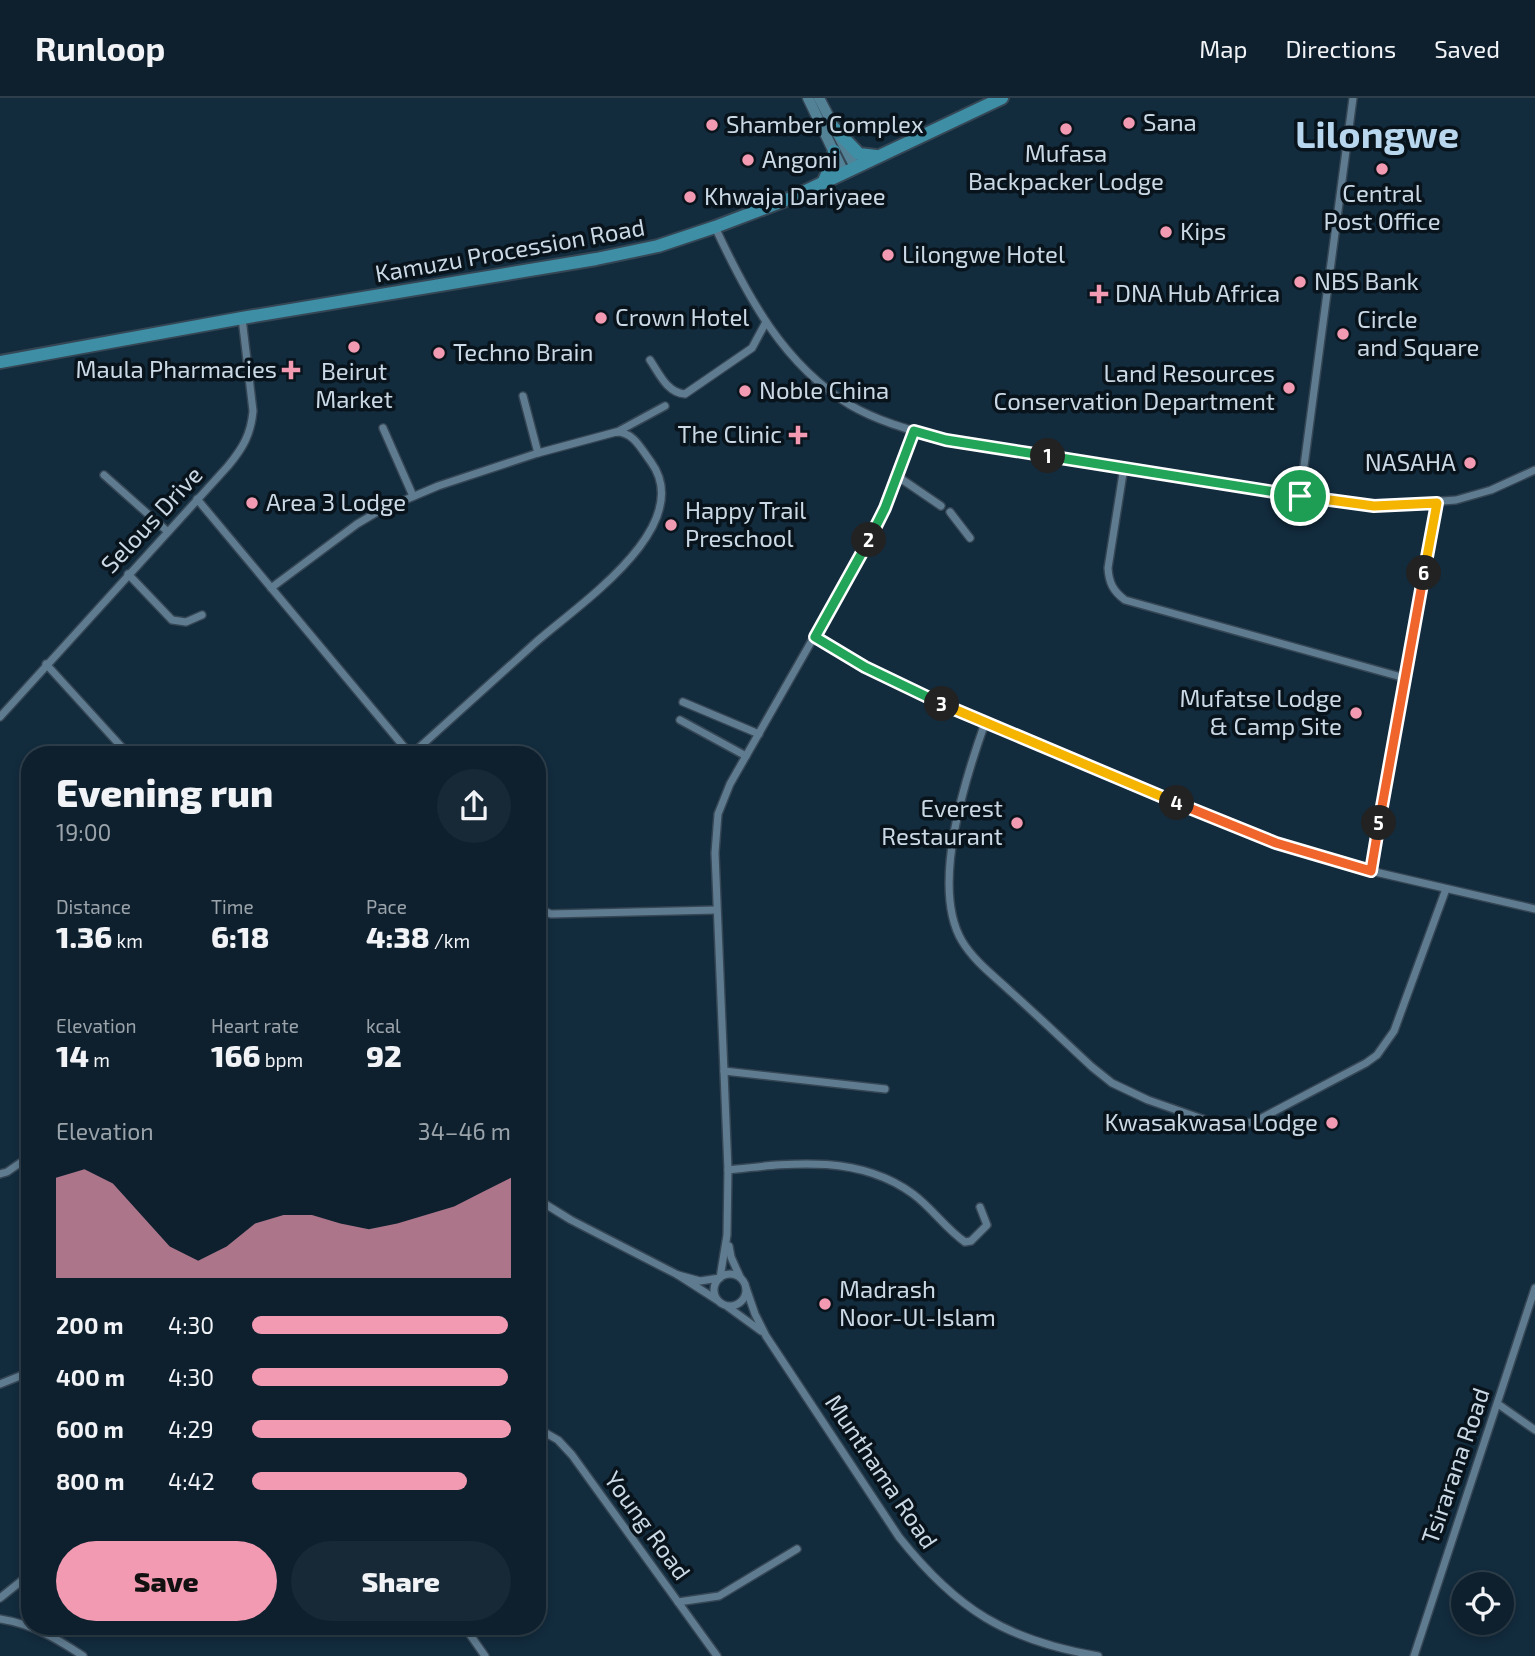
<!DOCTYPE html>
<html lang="en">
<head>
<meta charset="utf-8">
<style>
	:root { --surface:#0e202e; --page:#172836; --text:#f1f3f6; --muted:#9ba3aa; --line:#2e3e4a; --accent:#f19ab2 }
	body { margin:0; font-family:"Exo 2",sans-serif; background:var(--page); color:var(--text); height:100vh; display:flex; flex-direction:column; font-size:26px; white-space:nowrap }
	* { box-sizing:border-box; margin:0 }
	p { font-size:23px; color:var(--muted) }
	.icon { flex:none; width:38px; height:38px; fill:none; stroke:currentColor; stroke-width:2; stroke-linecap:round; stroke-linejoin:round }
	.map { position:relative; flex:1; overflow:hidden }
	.drawer { position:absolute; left:21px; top:648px; width:525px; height:889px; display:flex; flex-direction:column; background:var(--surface); border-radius:28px; box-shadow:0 4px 10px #0003,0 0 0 2px var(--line) }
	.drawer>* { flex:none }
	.fabs { position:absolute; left:1451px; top:1474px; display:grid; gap:14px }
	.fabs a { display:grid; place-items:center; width:63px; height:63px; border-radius:50%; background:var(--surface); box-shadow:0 4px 10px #0003,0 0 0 2px var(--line); font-size:35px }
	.pin { position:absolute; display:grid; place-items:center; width:60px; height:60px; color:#fff; margin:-30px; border:4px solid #fff; border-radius:50%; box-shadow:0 2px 7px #0007 }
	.km { position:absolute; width:35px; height:35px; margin:-18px; border-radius:50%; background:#222; color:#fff; font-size:19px; line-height:35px; text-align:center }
	.round { display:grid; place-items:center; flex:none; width:74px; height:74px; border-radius:37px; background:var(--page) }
	.overview { display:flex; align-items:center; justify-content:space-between; height:119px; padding:0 35px }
	h1 { font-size:38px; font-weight:800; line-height:52px }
	.metrics { display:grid; grid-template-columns:repeat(3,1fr); gap:10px; height:119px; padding:7px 35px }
	.metrics div { display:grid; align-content:center }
	.metrics b { font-size:30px; font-weight:800 }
	.metrics small { font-size:19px; font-weight:400 }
	.metrics p { font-size:19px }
	.chart { height:196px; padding:14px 35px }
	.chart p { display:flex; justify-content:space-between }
	.chart svg { width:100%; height:126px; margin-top:7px; fill:var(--accent); opacity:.7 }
	.button { display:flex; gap:14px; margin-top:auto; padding:14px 35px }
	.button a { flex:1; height:80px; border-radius:42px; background:var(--accent); color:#111; font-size:28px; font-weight:800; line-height:80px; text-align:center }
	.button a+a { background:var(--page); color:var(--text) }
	ul { padding:0 35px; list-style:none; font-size:23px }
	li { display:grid; grid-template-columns:112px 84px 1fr; align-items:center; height:52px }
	li i { height:18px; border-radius:9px; background:var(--accent) }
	header { display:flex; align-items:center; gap:42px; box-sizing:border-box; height:98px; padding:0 35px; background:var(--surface); border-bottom:2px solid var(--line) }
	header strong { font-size:33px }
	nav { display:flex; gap:38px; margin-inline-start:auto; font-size:24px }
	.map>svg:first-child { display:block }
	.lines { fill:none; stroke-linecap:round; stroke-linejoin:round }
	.minor-casing { stroke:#354655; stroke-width:10 }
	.secondary-casing { stroke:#354655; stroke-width:13 }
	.trunk-casing { stroke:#354655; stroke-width:16 }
	.minor { stroke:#5f7b8f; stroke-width:7 }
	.secondary { stroke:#538297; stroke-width:10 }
	.trunk { stroke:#3e8fa6; stroke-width:12 }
	.split-1-casing { stroke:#fff; stroke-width:14 }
	.split-2-casing { stroke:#fff; stroke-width:14 }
	.split-3-casing { stroke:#fff; stroke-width:14 }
	.split-4-casing { stroke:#fff; stroke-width:14 }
	.split-5-casing { stroke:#fff; stroke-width:14 }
	.split-6-casing { stroke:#fff; stroke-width:14 }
	.split-7-casing { stroke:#fff; stroke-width:14 }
	.split-1 { stroke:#22a559; stroke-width:9 }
	.split-2 { stroke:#22a559; stroke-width:9 }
	.split-3 { stroke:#22a559; stroke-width:9 }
	.split-4 { stroke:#f5b400; stroke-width:9 }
	.split-5 { stroke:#f0652b; stroke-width:9 }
	.split-6 { stroke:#f0652b; stroke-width:9 }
	.split-7 { stroke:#f5b400; stroke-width:9 }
	.poi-dot { fill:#f19ab2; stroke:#08131b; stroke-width:2.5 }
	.labels { text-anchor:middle; stroke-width:7; stroke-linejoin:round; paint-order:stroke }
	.poi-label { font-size:24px; fill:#cad9e5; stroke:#08131b; text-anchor:start }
	.street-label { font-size:24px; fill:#cad9e5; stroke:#08131b }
	.town-label { font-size:38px; font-weight:bold; fill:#b8d7ee; stroke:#08131b }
</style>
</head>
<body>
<header>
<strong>Runloop</strong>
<nav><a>Map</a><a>Directions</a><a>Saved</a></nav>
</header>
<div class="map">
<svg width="1535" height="1558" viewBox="0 0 1535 1558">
	<rect width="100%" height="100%" fill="#122b3d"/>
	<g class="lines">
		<g class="minor-casing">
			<g id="minor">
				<path d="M715 129C747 198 783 266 850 307 879 324 914 333 946 342L1374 408 1456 402 1491 392 1535 372"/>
				<path d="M650 262C659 275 667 295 685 296L752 250 766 224"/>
				<path d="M523 298 538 355"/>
				<path d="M383 330 413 398"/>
				<path d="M617 334 665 308"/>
				<path d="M1124 369 1108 470C1109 485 1113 493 1125 502L1405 580"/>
				<path d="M104 377 167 433"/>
				<path d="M897 378 941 408"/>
				<path d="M1300 398 1353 0"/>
				<path d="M197 401 410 656"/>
				<path d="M950 414 970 440"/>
				<path d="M128 476 172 522 186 524 202 517"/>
				<path d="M271 490 357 426 379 413 438 388 538 355 616 334C634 334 641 351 651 364 698 429 575 509 535 545 494 582 453 619 412 656"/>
				<path d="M815 539 865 569 918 596 1276 745 1371 773 1535 811"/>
				<path d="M46 566 128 656"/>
				<path d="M683 604 759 636"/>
				<path d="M0 619 228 368C243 350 251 336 253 313L242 220"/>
				<path d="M680 622 746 658"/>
				<path d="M985 625C965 681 930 789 962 843 974 863 993 877 1010 893 1038 918 1065 944 1092 969L1112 985 1148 1002 1217 1026 1228 1028 1254 1024 1366 965 1377 957 1394 933 1446 791"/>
				<path d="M1371 773 1437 405"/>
				<path d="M537 810 551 816 716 812"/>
				<path d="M724 973 885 991"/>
				<path d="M728 1072C791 1065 858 1056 913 1096 932 1110 946 1131 965 1144L971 1143 987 1127 980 1109"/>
				<path d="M0 1076 7 1074 30 1058"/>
				<path d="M537 1101 571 1122 678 1177 717 1202"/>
				<path d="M729 1148 731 1159 740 1179"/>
				<circle cx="730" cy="1192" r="16"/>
				<path d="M678 1177 700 1183 720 1180 727 1137 728 1072 715 755 718 716 730 686 867 446 885 410 913 333"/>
				<path d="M746 1190 755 1216 766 1238 899 1439C957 1512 1006 1542 1098 1558"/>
				<path d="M728 1209 761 1233"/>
				<path d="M0 1286 30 1274"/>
				<path d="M1498 1306 1535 1332"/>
				<path d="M537 1330 558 1342 572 1357 717 1558"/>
				<path d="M0 1500 30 1476"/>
				<path d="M678 1504 719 1498 797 1451"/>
				<path d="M0 1521C32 1526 56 1540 83 1558"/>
				<path d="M464 1528 485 1558"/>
				<path d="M1414 1558 1535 1190"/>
			</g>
		</g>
		<g class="secondary-casing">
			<g id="secondary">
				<path d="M808 0 844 75"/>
				<path d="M819 0 855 69"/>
			</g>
		</g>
		<g class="trunk-casing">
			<g id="trunk">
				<path d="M835 31 859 56 876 58"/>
				<path d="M823 85 832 65 834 53"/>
				<path d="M0 264 242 220 596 161 658 148 715 129 791 100 1002 0"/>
			</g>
		</g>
		<use href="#minor" class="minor"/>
		<use href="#secondary" class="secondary"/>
		<use href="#trunk" class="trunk"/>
	</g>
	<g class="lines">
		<g class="split-1-casing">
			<path id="split-1" d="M1048 358 1300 398"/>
		</g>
		<g class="split-2-casing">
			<path id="split-2" d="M869 442 885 410 914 333 946 342 1048 358"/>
		</g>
		<g class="split-3-casing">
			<path id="split-3" d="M869 442 815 539 865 569 942 606"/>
		</g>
		<g class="split-4-casing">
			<path id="split-4" d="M942 606 1177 705"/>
		</g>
		<g class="split-5-casing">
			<path id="split-5" d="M1177 705 1276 745 1371 773 1379 725"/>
		</g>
		<g class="split-6-casing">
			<path id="split-6" d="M1379 725 1424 475"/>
		</g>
		<g class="split-7-casing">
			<path id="split-7" d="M1300 398 1374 408 1437 405 1424 475"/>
		</g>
		<use href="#split-1" class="split-1"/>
		<use href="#split-2" class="split-2"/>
		<use href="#split-3" class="split-3"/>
		<use href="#split-4" class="split-4"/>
		<use href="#split-5" class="split-5"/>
		<use href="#split-6" class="split-6"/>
		<use href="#split-7" class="split-7"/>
	</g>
	<g class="poi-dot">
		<circle cx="1129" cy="25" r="7"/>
		<circle cx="712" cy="27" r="7"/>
		<circle cx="1066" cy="31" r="7"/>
		<circle cx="748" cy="62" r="7"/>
		<circle cx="1382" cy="71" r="7"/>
		<circle cx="690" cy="99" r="7"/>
		<circle cx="1166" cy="134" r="7"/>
		<circle cx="888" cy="157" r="7"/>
		<circle cx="1300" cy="184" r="7"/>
		<path d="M1095.5 185.5h7v7h7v7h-7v7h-7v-7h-7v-7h7z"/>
		<circle cx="601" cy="220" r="7"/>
		<circle cx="1343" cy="236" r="7"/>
		<circle cx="354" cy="249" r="7"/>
		<circle cx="439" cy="255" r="7"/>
		<path d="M287.5 261.5h7v7h7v7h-7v7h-7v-7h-7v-7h7z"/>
		<circle cx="1289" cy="290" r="7"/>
		<circle cx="745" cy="293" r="7"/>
		<path d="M794.5 326.5h7v7h7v7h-7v7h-7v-7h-7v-7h7z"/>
		<circle cx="1470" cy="365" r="7"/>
		<circle cx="252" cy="405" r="7"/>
		<circle cx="671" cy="427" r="7"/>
		<circle cx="1356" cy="615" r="7"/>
		<circle cx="1017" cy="725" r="7"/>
		<circle cx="1332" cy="1025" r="7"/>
		<circle cx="825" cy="1206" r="7"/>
	</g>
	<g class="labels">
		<g class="poi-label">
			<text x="1143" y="33">Sana</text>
			<text x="726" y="35">Shamber Complex</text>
			<text x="1066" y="64" text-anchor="middle">Mufasa<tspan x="1066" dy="28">Backpacker Lodge</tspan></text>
			<text x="762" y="70">Angoni</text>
			<text x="1382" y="104" text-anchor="middle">Central<tspan x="1382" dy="28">Post Office</tspan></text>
			<text x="704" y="107">Khwaja Dariyaee</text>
			<text x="1180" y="142">Kips</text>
			<text x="902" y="165">Lilongwe Hotel</text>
			<text x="1314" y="192">NBS Bank</text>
			<text x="1115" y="204">DNA Hub Africa</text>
			<text x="615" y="228">Crown Hotel</text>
			<text x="1357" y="230">Circle<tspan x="1357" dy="28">and Square</tspan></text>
			<text x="453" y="263">Techno Brain</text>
			<text x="277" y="280" text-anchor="end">Maula Pharmacies</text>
			<text x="354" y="282" text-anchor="middle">Beirut<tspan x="354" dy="28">Market</tspan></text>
			<text x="1275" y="284" text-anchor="end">Land Resources<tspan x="1275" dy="28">Conservation Department</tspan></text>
			<text x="759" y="301">Noble China</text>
			<text x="782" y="345" text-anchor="end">The Clinic</text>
			<text x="1456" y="373" text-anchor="end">NASAHA</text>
			<text x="266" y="413">Area 3 Lodge</text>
			<text x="685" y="421">Happy Trail<tspan x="685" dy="28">Preschool</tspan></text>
			<text x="1342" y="609" text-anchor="end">Mufatse Lodge<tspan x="1342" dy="28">&amp; Camp Site</tspan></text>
			<text x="1003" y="719" text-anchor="end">Everest<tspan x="1003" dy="28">Restaurant</tspan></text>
			<text x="1318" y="1033" text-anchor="end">Kwasakwasa Lodge</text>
			<text x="839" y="1200">Madrash<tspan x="839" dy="28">Noor-Ul-Islam</tspan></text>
		</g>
		<g class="street-label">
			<text transform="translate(510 153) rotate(-10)" y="8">Kamuzu Procession Road</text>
			<text transform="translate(152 422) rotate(-47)" y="8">Selous Drive</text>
			<text transform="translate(1456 1368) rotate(-71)" y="8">Tsirarana Road</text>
			<text transform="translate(881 1374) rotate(56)" y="8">Munthama Road</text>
			<text transform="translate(647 1428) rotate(54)" y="8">Young Road</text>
		</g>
		<g class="town-label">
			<text x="1377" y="50">Lilongwe</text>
		</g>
	</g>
</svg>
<div class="fabs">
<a><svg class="icon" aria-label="locate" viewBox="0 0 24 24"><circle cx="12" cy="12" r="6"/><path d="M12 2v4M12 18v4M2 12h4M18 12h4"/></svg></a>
</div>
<div class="pin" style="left:1300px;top:398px;background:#1e9e55"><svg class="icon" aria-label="arrive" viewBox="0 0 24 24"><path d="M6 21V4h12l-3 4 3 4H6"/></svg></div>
<b class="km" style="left:1048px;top:358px">1</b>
<b class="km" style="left:869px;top:442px">2</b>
<b class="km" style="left:942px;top:606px">3</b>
<b class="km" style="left:1177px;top:705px">4</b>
<b class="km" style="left:1379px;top:725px">5</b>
<b class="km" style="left:1424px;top:475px">6</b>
<section class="drawer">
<div class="overview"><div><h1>Evening run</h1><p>19:00</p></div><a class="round"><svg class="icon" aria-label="share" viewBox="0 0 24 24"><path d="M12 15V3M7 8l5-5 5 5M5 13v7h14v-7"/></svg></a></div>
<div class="metrics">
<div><p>Distance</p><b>1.36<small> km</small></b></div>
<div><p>Time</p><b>6:18</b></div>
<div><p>Pace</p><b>4:38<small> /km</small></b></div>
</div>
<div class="metrics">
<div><p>Elevation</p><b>14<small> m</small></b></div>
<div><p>Heart rate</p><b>166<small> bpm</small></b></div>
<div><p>kcal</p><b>92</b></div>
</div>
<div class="chart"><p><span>Elevation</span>34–46 m</p>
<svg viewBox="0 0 160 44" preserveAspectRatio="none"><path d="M0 44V9L10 6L20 11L30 22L40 33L50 38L60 33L70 25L80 22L90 22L100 25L110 27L120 25L130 22L140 19L150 14L160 9V44z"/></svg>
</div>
<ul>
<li><b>200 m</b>4:30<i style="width:99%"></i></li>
<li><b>400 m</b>4:30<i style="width:99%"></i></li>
<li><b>600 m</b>4:29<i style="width:100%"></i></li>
<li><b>800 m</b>4:42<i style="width:83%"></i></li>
</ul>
<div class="button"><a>Save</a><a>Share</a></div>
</section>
</div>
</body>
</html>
